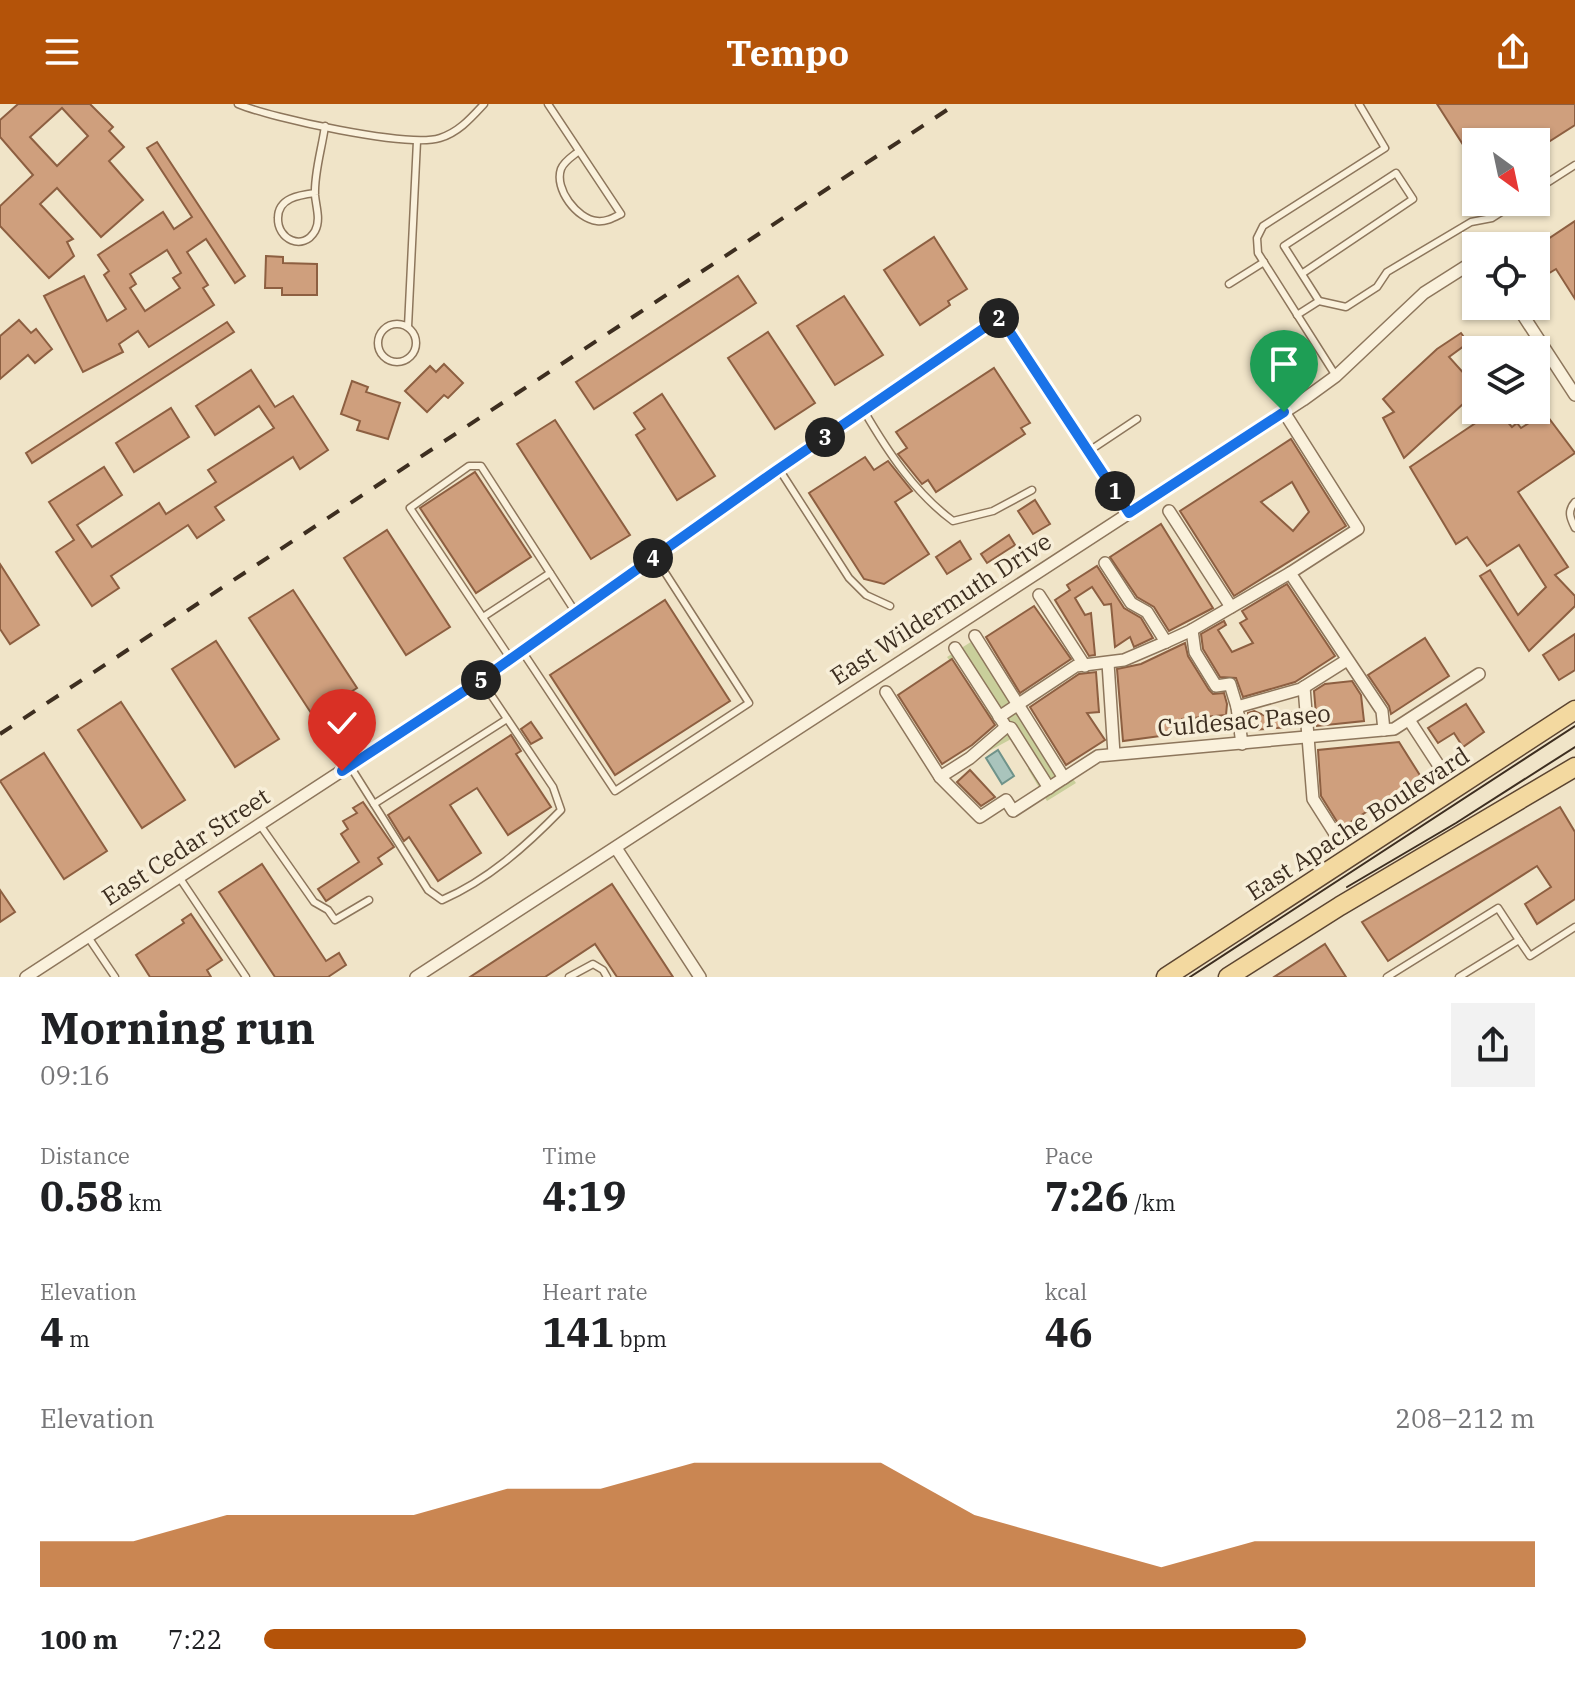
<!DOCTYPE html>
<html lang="en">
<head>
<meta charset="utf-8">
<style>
	:root { --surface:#fff; --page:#f2f2f2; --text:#202124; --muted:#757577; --accent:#b45309 }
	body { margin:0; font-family:"IBM Plex Serif",serif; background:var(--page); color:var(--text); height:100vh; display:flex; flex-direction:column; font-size:30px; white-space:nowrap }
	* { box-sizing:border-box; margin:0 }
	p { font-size:26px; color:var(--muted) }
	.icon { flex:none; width:44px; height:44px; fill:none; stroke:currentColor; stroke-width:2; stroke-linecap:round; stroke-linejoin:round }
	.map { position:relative; height:873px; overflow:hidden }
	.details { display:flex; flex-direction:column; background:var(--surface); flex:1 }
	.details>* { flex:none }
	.needle { width:52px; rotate:147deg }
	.controls { position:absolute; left:1462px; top:24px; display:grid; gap:16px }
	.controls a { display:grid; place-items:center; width:88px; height:88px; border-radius:0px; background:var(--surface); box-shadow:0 2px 6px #0004; font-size:40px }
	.pin { position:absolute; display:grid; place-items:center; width:68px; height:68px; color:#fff; margin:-82px -34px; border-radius:50% 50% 50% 0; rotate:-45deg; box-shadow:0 0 8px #0007 }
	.pin .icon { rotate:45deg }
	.km { position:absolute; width:40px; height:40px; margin:-20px; border-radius:50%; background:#222; color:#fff; font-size:22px; line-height:40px; text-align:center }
	.round { display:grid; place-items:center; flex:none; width:84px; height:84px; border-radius:0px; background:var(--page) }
	.summary { display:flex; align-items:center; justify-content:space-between; height:136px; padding:0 40px }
	h1 { font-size:44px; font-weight:700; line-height:60px }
	.stats { display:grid; grid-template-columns:repeat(3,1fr); gap:12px; height:136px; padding:8px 40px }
	.stats div { display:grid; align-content:center }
	.stats b { font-size:40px; font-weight:700 }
	.stats small { font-size:22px; font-weight:400 }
	.stats p { font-size:22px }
	.chart { height:224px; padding:16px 40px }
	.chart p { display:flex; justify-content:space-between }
	.chart svg { width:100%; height:144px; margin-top:8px; fill:var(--accent); opacity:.7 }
	ul { padding:0 40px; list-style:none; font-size:26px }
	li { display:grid; grid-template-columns:128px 96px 1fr; align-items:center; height:60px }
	li i { height:20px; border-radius:10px; background:var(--accent) }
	header { display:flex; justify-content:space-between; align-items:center; height:104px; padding:0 40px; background:var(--accent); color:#fff; font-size:36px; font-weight:700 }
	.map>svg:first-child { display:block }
	.green { fill:#c9cf9b }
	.water { fill:#a9c4bc; stroke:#6f938a; stroke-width:2 }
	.building { fill:#cf9f7d; stroke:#8d5f41; stroke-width:2; fill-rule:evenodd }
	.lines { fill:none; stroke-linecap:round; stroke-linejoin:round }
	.lane-casing { stroke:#8d765c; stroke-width:9 }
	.street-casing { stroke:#8d765c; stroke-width:14 }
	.primary-casing { stroke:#5b4430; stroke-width:21 }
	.lane { stroke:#faf1dc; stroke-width:6 }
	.street { stroke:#faf1dc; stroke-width:11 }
	.primary { stroke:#f3d9a0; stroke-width:18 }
	.tram { stroke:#3d2e20; stroke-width:2 }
	.rail { stroke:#3d2e20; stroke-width:4; stroke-dasharray:14 14; stroke-linecap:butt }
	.route-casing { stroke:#fff; stroke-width:16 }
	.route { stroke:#1a73e8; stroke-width:10 }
	.labels { text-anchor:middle; stroke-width:7; stroke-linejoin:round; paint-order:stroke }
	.street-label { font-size:24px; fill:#3d2e20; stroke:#f7eed8 }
</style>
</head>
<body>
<header><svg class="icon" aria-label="menu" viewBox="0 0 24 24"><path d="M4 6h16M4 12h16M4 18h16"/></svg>Tempo<svg class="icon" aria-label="share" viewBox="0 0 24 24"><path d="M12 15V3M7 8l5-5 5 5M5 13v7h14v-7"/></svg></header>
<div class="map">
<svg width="1575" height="873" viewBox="0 0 1575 873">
	<rect width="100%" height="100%" fill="#f0e4c8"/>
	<g class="green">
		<path d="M982 531 984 534 982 536 1046 638 1076 679 1047 697 1028 665 1031 659 1015 633 976 654 1000 623 984 608 986 604 955 554 950 557 947 553Z"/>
		<path d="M1227 615 1228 628 1191 632 1190 618Z"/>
	</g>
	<path class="water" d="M998 646 1014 672 1002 680 986 654Z"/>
	<g class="building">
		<path d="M18 0H90L113 23 109 27 124 43 109 57 143 96 101 133 57 84 40 100 73 135 67 138 74 152 49 174 0 122V102L33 71 0 33V16ZM62 4 88 32 57 62 30 33Z"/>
		<path d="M1437 0H1575V21L1536 46V38H1476V61Z"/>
		<path d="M157 38 245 172 235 179 206 135 187 148 208 181 203 184 214 201 149 243 138 227 119 240 123 248 83 268 44 192 84 172 107 217 126 205 104 171 109 167 98 151 163 108 174 125 192 113 147 44ZM167 146 181 169 173 174 180 184 145 207 130 184 136 180 130 170Z"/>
		<path d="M1575 117V195L1556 165 1536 177V143Z"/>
		<path d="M934 133 967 185 948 197 950 201 920 221 884 166Z"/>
		<path d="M266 152 283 153V159L317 160V191H282V184H265Z"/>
		<path d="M738 172 756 199 594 305 576 278Z"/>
		<path d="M844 192 883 251 835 281 797 222Z"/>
		<path d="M19 216 31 229 36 225 52 245 35 259 28 251 0 275V232Z"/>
		<path d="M227 218 234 228 32 359 26 349Z"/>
		<path d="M768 228 815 299 775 325 728 254Z"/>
		<path d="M1461 229 1468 239 1449 253 1476 283V288L1404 354 1383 314 1394 308 1383 295 1437 245Z"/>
		<path d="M444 260 463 279 448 294 444 291 427 308 405 287 430 262 436 268Z"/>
		<path d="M994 264 1030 319 1021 324 1025 330 936 388 928 376 922 380 898 350 907 344 896 328Z"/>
		<path d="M251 266 275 303 293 292 328 346 300 365 293 353 215 403 224 416 197 434 188 421 111 472 119 484 92 502 56 448 74 436 49 398 104 363 122 391 77 421 92 443 159 399 166 410 216 378 208 366 274 324 259 302 215 331 196 302Z"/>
		<path d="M352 277 368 283 366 288 400 299 388 335 357 326 360 317 341 310Z"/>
		<path d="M662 290 715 372 677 396 636 331 645 325 634 309Z"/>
		<path d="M171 304 189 333 134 368 116 339Z"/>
		<path d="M1482 306H1497L1512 323 1517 319 1521 324 1545 309 1575 349 1518 388 1568 463 1555 471 1575 492V502L1529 547 1480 472 1490 466 1518 511 1546 483 1519 441 1487 462 1467 433 1456 440 1410 363 1486 312Z"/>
		<path d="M555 316 630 431 591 455 517 340Z"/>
		<path d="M1291 335 1346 422 1234 492 1180 407ZM1292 378 1309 408 1293 427 1261 398Z"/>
		<path d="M865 353 874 366 888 357 912 387 895 398 929 450 884 480 864 475 809 389Z"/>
		<path d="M475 368 531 453 476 489 420 404Z"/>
		<path d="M1035 396 1050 420 1033 430 1018 407Z"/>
		<path d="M1161 420 1213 504 1169 527 1154 503 1137 493 1110 453Z"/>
		<path d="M387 426 450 523 406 551 344 454Z"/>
		<path d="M1009 431 1015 441 987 459 981 450Z"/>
		<path d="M960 437 971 455 947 470 936 453Z"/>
		<path d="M0 460 39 521 10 540 0 525Z"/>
		<path d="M1097 462 1124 504 1141 514 1153 534 1134 543 1130 533 1115 543 1111 500 1104 501 1092 483 1075 494 1085 511 1091 509 1095 551 1089 552 1055 496 1070 486 1067 481Z"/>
		<path d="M1287 480 1335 552 1295 578 1243 593 1236 574 1220 573 1203 545 1201 530 1224 517 1226 521 1218 526 1232 548 1253 539 1240 519 1247 515 1242 507Z"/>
		<path d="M293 486 357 584 313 612 249 514Z"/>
		<path d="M665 496 730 597 615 671 550 571Z"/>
		<path d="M1034 502 1071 555 1020 589 986 533Z"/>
		<path d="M1575 530V566L1559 576 1543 551Z"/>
		<path d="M1425 534 1449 572 1391 610 1389 602 1368 571Z"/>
		<path d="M216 537 279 635 235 663 172 565Z"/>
		<path d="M1185 539 1188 552 1209 586 1213 590 1224 589 1227 600 1226 611 1182 615 1183 629 1123 637 1117 565 1141 560Z"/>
		<path d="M952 555 995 621 972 641 942 660 898 591Z"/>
		<path d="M1096 568 1099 608 1087 609 1105 636 1066 661 1030 603 1079 570Z"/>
		<path d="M1352 577 1361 591 1364 617 1317 622 1314 587 1325 580Z"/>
		<path d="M121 598 185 696 142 724 78 626Z"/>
		<path d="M1466 600 1484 628 1463 643 1454 629 1438 639 1428 624Z"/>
		<path d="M1254 607 1268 613 1292 608 1290 623 1253 626 1249 620 1248 609Z"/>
		<path d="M531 618 542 634 531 640 521 625Z"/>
		<path d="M511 631 521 647 516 650 551 703 508 731 477 684 450 701 481 749 438 777 409 733 404 737 388 711Z"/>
		<path d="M1399 638 1421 673 1341 724 1321 692 1318 646Z"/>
		<path d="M44 649 107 747 64 775 0 677Z"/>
		<path d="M970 666 995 693 981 702 957 678Z"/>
		<path d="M363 698 394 743 378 754 382 760 326 797 318 785 359 758 341 730 348 725 343 717 357 709 353 704Z"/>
		<path d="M1560 703 1575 728V795L1537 820 1525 800 1551 783 1537 762 1388 857 1362 818Z"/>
		<path d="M262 760 326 857 339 849 346 861 328 873H275L219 788Z"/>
		<path d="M612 780 673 873H617L595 840 545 873H470Z"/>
		<path d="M0 786 15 808 0 818Z"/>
		<path d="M191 810 222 856 207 866 211 873H150L136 851 184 819 182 816Z"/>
		<path d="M1325 840 1346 873H1274Z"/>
	</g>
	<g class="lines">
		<g class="lane-casing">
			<g id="lane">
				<path d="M238 0C271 14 408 44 440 34 459 28 471 14 484 0"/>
				<path d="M548 0 621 110C613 114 606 118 597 117 577 115 554 85 561 65 564 57 573 52 579 47"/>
				<path d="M1536 86 1575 61"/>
				<path d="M315 89C299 91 278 94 278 114 277 135 303 148 315 127 321 116 316 103 315 91 314 69 322 44 325 22"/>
				<path d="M1303 169 1413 95 1396 69 1284 142 1319 197"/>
				<path d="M1229 180 1264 158"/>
				<path d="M1297 211 1319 197 1346 203 1377 183 1387 168 1471 118 1492 114 1517 98"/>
				<circle cx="397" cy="239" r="19"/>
				<path d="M408 223 417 37"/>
				<path d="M1336 272 1258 149 1257 134 1263 122 1385 44 1359 0"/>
				<path d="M864 307C888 348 915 389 953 417L993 407 1032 386"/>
				<path d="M1089 347 1137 315"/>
				<path d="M779 365 849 474 866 491 890 502"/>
				<path d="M1575 398C1567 407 1570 414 1575 424"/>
				<path d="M483 513 550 469"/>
				<path d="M522 547 615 687 749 599 655 453"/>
				<path d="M510 554 410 404 469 362H481L576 509"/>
				<path d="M350 662 428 786 442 796C488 776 526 742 561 706L553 683 481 576"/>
				<path d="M374 700 507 615"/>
				<path d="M260 721 314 798 328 806 335 816 369 796"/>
				<path d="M179 773 246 873"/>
				<path d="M88 833 115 873"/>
				<path d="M1519 836 1530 852 1575 823"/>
				<path d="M569 873 593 860 603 866 607 873"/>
				<path d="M1387 873 1498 804 1519 836 1459 873"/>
			</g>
		</g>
		<g class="street-casing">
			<g id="street">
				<path d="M1517 202 1575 291"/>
				<path d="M1284 308 1358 425 1290 469 1382 607 1384 626"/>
				<path d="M1169 407 1231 503"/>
				<path d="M1105 459 1131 499 1147 508 1166 538"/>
				<path d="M1039 491 1085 562"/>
				<path d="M1192 526 1195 548 1216 582 1230 580 1237 603"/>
				<path d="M975 532 1064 674"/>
				<path d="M955 544 1006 623 1011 624 1049 684"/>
				<path d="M1108 559 1114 650"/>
				<path d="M1304 583 1313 695 1339 736"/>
				<path d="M886 588 940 673 980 713 1006 696 1013 707 1098 652 1394 625 1479 570"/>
				<path d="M999 613 1076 562 1124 556 1166 538 1190 527 1290 469"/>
				<path d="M1409 616 1443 668"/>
				<path d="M1242 640 1237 603 1301 585 1347 556"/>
				<path d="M940 673 970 654 1006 623"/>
				<path d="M616 744 700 873"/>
				<path d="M26 873 481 576 777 366 1000 213 1129 409"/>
				<path d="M416 873 1303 296 1336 272 1424 189 1476 156"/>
			</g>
		</g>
		<g class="primary-casing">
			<g id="primary">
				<path d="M1166 873 1575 606"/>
				<path d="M1228 873 1340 802 1575 663"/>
			</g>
		</g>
		<use href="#lane" class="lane"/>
		<use href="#street" class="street"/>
		<use href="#primary" class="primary"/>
		<g class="tram">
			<path d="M1347 783 1456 719 1575 643"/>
			<path d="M1190 873 1575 622"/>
		</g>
		<path class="rail" d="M0 630 956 0"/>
	</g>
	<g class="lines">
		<g class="route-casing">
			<path id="route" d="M342 667 481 576 777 366 1000 213 1129 409 1284 308"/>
		</g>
		<use href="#route" class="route"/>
	</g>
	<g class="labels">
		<g class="street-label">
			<text transform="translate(941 505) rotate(-33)" y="8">East Wildermuth Drive</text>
			<text transform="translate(1244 617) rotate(-5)" y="8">Culdesac Paseo</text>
			<text transform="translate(1358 720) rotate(-33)" y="8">East Apache Boulevard</text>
			<text transform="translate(186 743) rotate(-33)" y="8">East Cedar Street</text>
		</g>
	</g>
</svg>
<div class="controls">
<a><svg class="needle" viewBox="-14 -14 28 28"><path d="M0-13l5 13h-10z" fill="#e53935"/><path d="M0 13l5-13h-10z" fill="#757577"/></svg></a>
<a><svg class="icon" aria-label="locate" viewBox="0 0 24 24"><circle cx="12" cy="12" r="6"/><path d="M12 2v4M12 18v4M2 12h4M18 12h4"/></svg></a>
<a><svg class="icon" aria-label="layers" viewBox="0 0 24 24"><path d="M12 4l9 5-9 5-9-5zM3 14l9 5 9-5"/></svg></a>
</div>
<div class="pin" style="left:1284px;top:308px;background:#1e9e55"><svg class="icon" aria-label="arrive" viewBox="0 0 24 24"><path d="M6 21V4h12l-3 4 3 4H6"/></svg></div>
<div class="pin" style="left:342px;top:667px;background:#d93025"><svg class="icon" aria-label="check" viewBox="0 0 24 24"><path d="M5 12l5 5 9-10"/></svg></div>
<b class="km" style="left:1115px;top:387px">1</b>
<b class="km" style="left:999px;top:214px">2</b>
<b class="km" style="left:825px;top:333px">3</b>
<b class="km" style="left:653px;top:454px">4</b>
<b class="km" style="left:481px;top:576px">5</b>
</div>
<section class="details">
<div class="summary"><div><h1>Morning run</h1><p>09:16</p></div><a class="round"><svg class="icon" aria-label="share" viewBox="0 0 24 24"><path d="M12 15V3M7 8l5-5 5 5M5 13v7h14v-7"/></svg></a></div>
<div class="stats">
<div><p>Distance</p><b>0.58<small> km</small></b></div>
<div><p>Time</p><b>4:19</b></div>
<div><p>Pace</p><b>7:26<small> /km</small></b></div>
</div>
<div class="stats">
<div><p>Elevation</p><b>4<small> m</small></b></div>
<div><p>Heart rate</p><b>141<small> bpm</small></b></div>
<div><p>kcal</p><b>46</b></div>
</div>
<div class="chart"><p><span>Elevation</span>208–212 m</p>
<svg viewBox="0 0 160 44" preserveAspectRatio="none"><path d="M0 44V30L10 30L20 22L30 22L40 22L50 14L60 14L70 6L80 6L90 6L100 22L110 30L120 38L130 30L140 30L150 30L160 30V44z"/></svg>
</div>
<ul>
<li><b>100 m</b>7:22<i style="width:82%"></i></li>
</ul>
</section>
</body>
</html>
